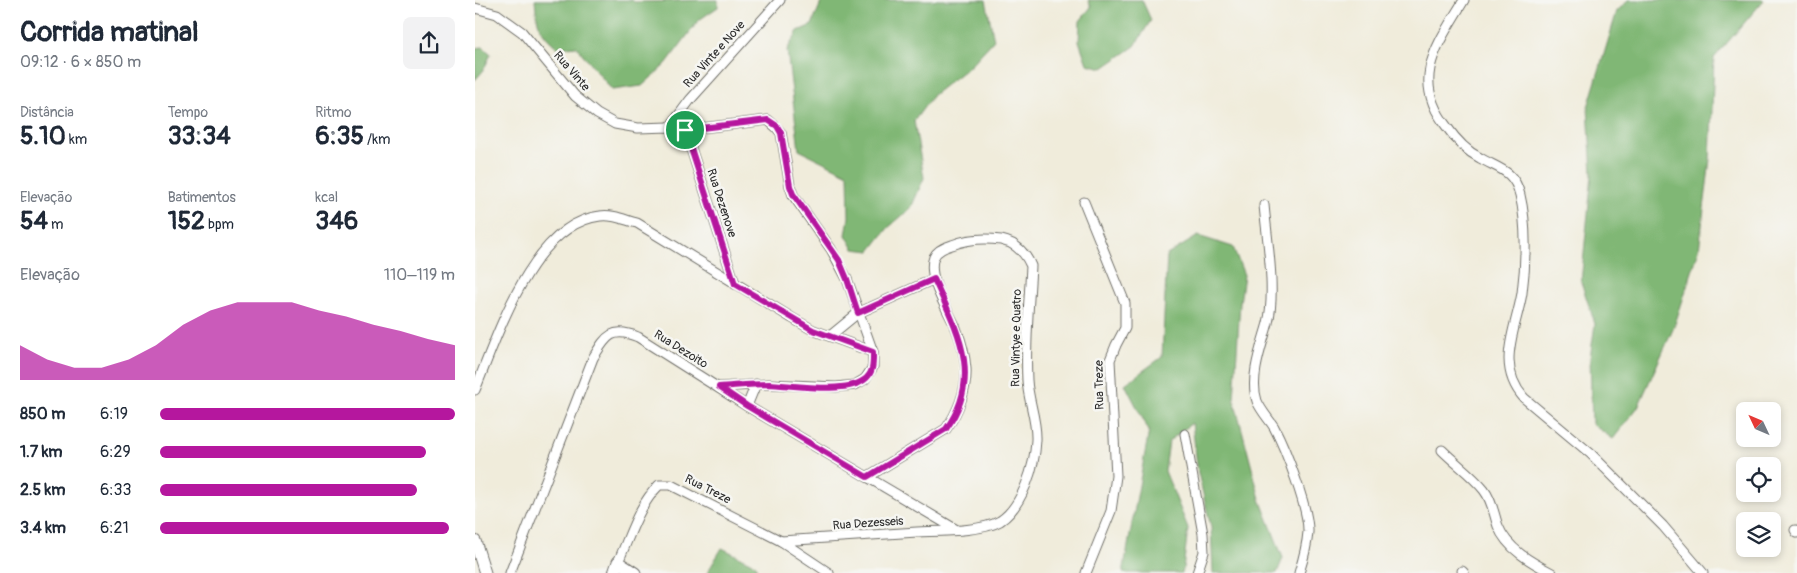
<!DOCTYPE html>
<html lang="pt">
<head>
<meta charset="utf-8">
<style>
	:root { --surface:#fff; --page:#f2f2f3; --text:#1f2937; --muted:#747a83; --accent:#b5179e }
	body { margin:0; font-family:Pangolin,sans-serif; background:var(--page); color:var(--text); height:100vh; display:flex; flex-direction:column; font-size:19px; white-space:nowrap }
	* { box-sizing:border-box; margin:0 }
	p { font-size:16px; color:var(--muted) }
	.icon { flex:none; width:28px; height:28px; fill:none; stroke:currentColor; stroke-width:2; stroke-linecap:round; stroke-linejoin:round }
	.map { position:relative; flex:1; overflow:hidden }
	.drawer { display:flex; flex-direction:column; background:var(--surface); width:475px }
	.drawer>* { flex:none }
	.needle { width:32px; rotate:314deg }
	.tools { position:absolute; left:1261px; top:402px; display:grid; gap:10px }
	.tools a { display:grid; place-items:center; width:45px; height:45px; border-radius:8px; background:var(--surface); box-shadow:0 2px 8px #0003; font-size:25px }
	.pin { position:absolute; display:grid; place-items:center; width:42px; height:42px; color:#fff; margin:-21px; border:2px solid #fff; border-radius:50%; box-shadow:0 1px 5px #0007 }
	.round { display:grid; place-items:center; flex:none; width:52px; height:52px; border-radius:8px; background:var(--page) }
	.headline { display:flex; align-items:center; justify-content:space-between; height:85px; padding:0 20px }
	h1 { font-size:28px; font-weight:800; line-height:38px }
	.metrics { display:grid; grid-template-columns:repeat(3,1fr); gap:8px; height:85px; padding:5px 20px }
	.metrics div { display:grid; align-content:center }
	.metrics b { font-size:25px; font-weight:800 }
	.metrics small { font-size:14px; font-weight:400 }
	.metrics p { font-size:14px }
	.chart { height:140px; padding:10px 20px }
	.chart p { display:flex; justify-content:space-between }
	.chart svg { width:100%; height:90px; margin-top:5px; fill:var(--accent); opacity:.7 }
	ul { padding:0 20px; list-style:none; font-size:16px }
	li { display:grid; grid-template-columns:80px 60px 1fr; align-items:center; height:38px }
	li i { height:12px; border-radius:6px; background:var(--accent) }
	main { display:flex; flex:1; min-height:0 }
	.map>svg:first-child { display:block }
	.forest { fill:#80b774; stroke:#567150 }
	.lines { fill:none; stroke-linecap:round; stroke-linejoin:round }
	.minor-casing { stroke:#706f69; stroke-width:11 }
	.tertiary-casing { stroke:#706f69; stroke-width:13 }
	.minor { stroke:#fff; stroke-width:9 }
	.tertiary { stroke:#fff; stroke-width:11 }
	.route-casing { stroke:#fff; stroke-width:10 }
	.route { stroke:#b5179e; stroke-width:6 }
	.labels { text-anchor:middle; stroke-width:5; stroke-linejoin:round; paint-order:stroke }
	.street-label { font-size:12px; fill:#2b2b2b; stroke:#f6f6f2 }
</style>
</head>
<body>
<main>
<section class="drawer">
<div class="headline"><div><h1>Corrida matinal</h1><p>09:12 · 6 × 850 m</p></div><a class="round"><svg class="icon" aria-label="share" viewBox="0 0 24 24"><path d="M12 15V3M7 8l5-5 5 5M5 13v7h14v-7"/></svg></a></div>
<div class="metrics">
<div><p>Distância</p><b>5.10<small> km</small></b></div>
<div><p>Tempo</p><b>33:34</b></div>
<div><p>Ritmo</p><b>6:35<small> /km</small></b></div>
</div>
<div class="metrics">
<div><p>Elevação</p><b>54<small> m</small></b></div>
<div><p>Batimentos</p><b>152<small> bpm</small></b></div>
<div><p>kcal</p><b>346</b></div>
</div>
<div class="chart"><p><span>Elevação</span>110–119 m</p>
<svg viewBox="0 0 160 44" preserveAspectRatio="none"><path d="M0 44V27L10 34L20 38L30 38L40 34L50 27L60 17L70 10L80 6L90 6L100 6L110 10L120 13L130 17L140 20L150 24L160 27V44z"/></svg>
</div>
<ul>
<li><b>850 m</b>6:19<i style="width:100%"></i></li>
<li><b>1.7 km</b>6:29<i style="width:90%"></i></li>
<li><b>2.5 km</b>6:33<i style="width:87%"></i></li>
<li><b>3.4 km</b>6:21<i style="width:98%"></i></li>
</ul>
</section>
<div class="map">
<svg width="1322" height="573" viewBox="0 0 1322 573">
	<rect width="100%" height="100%" fill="#f6f6f2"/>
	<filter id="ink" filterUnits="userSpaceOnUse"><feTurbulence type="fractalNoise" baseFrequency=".02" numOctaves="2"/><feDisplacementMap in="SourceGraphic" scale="10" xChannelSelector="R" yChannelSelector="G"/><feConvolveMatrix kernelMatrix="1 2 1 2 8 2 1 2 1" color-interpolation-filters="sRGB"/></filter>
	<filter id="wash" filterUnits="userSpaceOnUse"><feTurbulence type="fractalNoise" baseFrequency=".0096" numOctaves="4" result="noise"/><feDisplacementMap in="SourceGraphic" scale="20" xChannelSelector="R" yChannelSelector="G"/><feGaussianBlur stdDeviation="1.12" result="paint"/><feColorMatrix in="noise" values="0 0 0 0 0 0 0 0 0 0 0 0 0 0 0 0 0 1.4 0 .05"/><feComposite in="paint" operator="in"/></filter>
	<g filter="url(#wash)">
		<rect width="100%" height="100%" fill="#f0ecdb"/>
		<g class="forest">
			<path d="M60 0H157L159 2C187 2 215 0 243 0V7L224 20 191 64 167 86 137 90 101 46 83 48C64 32 62 25 60 0Z"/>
			<path d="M347 0H511L519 40 495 66 458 95 439 121 449 178 436 208 413 228 395 251 379 249 371 235 374 217 373 174 324 150 312 50 323 31 337 25Z"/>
			<path d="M613 0H667L676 20 660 46 628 68 612 64 604 41 605 21 616 7Z"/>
			<path d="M1154 0H1289L1239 58 1235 159 1224 250 1199 327 1163 407 1138 439 1117 424 1115 358 1120 324 1106 282 1117 174 1113 107 1142 11Z"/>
			<path d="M8 47 16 54 8 71 0 80V48Z"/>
			<path d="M723 236 758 247 769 275 765 303 759 399 785 499 808 558 802 573H738L736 527 723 473 717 423 694 441 690 471 713 528 708 570 707 573H648L674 431 650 384 687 357 692 255Z"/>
			<path d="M247 548 281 565 282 573H232Z"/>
		</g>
	</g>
	<g filter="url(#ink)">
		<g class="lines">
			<g class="minor-casing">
				<g id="minor">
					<path d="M989 0C963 44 934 79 972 127 981 140 991 151 1005 158 1024 169 1039 170 1045 195 1052 224 1051 264 1047 293 1041 330 1020 365 1049 398L1116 454 1188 526 1228 573"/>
					<path d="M0 8 22 14 47 32 100 96 122 114 140 124 163 128 195 127 210 130 293 120 301 127 306 133 315 186 318 195 356 249 372 279 398 352V367L390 379 380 385 361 387 294 384 244 387"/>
					<path d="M195 127 215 100 305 0"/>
					<path d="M210 130 260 284"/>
					<path d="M609 202 650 303V328L641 345 635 360 641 476 636 511 611 573"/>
					<path d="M789 205C792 239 801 291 793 323 787 345 774 378 782 401 786 411 794 419 799 427 810 448 834 509 833 532 832 546 828 560 824 573"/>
					<path d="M355 336 383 313 459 279"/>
					<path d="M0 390C22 337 57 224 125 216 138 214 150 220 162 223L317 318 338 330 398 352"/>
					<path d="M272 406 281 384"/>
					<path d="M710 434 728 534 729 552 722 573"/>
					<path d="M967 450C981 464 997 475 1009 490 1017 500 1019 514 1023 526 1032 549 1056 562 1077 573"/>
					<path d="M1320 530 1322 533"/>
					<path d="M306 541C351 538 397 535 442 532 464 531 506 532 525 521 547 507 560 466 561 440 562 420 553 400 552 380 550 342 554 304 556 266 550 252 541 243 526 240 510 238 492 239 477 245 470 247 462 250 459 257 451 277 473 310 481 328 486 340 490 356 491 369 492 390 483 412 471 429L392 477"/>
					<path d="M143 562C155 536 163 506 184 485H196L306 541 354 573"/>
					<path d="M987 571 989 573"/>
					<path d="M35 573 118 358C131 337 136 326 163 337L272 406 482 530"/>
				</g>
			</g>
			<g class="tertiary-casing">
				<g id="tertiary">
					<path d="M0 541 10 573"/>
					<path d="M139 573 143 562 160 573"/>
				</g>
			</g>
			<use href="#minor" class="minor"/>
			<use href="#tertiary" class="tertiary"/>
		</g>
	</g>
	<g class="lines" filter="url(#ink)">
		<g class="route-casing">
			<path id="route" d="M293 120 302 126 306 133 315 186 318 194 364 260 372 279 383 313 459 279C482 330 509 377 471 429L392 477 272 406 244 387C260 386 277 384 294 384 318 385 370 394 389 380 399 373 398 363 398 352L338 330 260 284 210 130Z"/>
		</g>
		<use href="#route" class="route"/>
	</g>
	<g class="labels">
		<g class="street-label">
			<text transform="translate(239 54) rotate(-48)" y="4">Rua Vinte e Nove</text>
			<text transform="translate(97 71) rotate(49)" y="4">Rua Vinte</text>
			<text transform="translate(247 203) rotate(72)" y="4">Rua Dezenove</text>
			<text transform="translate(541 338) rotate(-89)" y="4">Rua Vintye e Quatro</text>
			<text transform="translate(206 349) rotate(32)" y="4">Rua Dezoito</text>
			<text transform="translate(624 385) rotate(-91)" y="4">Rua Treze</text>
			<text transform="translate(233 489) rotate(27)" y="4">Rua Treze</text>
			<text transform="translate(393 523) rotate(-4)" y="4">Rua Dezesseis</text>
		</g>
	</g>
</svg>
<div class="tools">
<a><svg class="needle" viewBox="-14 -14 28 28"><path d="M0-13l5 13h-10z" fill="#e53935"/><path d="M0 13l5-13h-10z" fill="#747a83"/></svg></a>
<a><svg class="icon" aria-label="locate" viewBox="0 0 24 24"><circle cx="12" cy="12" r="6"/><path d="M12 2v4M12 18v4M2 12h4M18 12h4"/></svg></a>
<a><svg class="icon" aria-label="layers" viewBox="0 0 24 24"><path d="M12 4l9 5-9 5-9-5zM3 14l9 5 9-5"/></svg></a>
</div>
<div class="pin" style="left:210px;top:130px;background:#1e9e55"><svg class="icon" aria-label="arrive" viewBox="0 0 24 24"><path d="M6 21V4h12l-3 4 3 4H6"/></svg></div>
</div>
</main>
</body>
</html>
